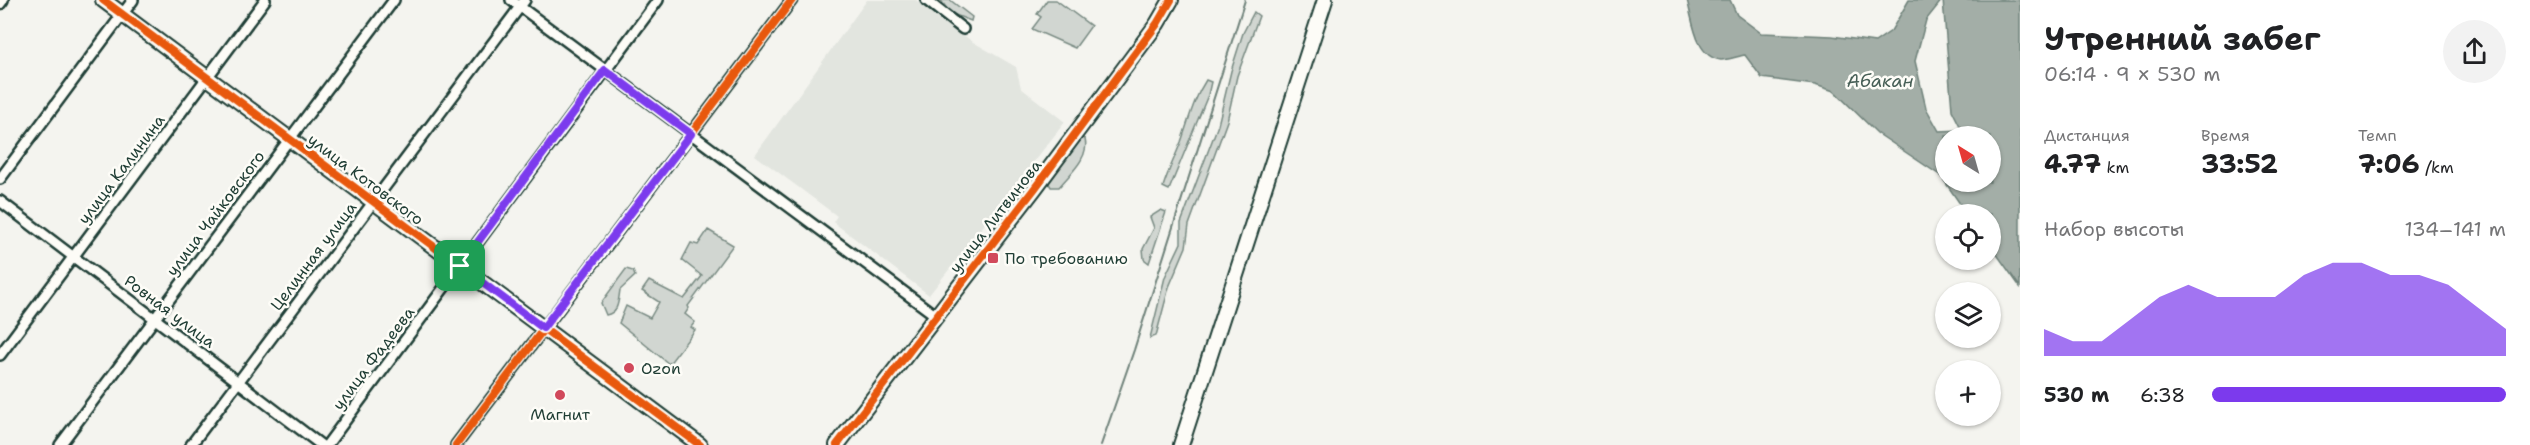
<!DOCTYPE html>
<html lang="ru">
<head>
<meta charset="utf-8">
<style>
	:root { --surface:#fff; --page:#f2f2f2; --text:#202124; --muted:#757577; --accent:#7c3aed }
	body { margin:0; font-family:"Shantell Sans",sans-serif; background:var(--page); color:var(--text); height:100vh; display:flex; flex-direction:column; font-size:22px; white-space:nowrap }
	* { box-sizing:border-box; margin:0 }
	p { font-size:20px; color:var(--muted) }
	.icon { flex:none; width:33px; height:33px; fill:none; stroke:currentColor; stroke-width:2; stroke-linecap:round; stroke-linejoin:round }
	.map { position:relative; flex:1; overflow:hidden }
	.sheet { display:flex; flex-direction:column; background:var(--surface); width:510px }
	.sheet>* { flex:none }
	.needle { width:39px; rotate:323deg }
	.tools { position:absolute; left:1935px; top:126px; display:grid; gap:12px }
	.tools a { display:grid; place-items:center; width:66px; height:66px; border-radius:50%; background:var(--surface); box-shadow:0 2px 4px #0004; font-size:30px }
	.pin { position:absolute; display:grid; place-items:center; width:51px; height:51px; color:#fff; margin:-26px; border-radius:12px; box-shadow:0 3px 9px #0006 }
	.round { display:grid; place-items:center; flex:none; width:63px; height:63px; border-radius:32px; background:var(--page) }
	.headline { display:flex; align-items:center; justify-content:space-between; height:102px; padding:0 24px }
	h1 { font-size:33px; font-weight:700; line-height:45px }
	.figures { display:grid; grid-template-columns:repeat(3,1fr); gap:9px; height:102px; padding:6px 24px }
	.figures div { display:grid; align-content:center }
	.figures b { font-size:26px; font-weight:700 }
	.figures small { font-size:16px; font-weight:400 }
	.figures p { font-size:16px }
	.chart { height:168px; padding:12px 24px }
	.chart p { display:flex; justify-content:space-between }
	.chart svg { width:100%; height:108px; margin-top:6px; fill:var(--accent); opacity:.7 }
	ul { padding:0 24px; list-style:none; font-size:20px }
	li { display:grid; grid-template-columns:96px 72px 1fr; align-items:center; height:45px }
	li i { height:15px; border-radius:8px; background:var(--accent) }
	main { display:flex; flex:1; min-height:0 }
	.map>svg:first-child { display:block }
	.built { fill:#e2e5df }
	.green { fill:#d1d6d1; stroke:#788a82; stroke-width:1.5 }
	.water { fill:#a3aea7; stroke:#6e8179; stroke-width:1.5; fill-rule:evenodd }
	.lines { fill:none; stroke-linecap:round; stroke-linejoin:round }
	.stream { stroke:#6e8179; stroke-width:2 }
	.street-casing { stroke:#1f3d34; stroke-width:14 }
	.secondary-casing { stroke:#1f3d34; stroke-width:18 }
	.street { stroke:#fdfcf7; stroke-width:9 }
	.secondary { stroke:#fdfcf7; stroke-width:14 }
	.cycleway-casing { stroke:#fdfcf7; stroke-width:11 }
	.cycleway { stroke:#e8590c; stroke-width:8 }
	.route-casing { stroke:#fff; stroke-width:12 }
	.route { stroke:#7c3aed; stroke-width:8 }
	.poi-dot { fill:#d1495b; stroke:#fdfcf7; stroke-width:2 }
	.labels { text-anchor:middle; stroke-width:5; stroke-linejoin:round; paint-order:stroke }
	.street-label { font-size:16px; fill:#1f3d34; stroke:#fdfcf7 }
	.poi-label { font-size:16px; fill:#1f3d34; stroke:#fdfcf7; text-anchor:start }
	.water-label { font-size:18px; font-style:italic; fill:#475f56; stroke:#fdfcf7 }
</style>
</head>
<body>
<main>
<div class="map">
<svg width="2020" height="445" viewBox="0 0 2020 445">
	<rect width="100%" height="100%" fill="#f4f4ef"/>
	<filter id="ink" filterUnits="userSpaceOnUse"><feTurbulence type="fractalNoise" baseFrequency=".0167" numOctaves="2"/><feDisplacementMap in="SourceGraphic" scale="12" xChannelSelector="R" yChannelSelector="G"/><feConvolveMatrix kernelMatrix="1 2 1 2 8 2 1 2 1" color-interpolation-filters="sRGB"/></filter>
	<g filter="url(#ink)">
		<path class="built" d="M867 0H916L973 42 1016 67 1021 88 1065 122 929 295 833 222 837 216 755 155Z"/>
		<g class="green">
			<path d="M936 0H950L972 17 971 21 950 13 942 2Z"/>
			<path d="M1047 0H1056L1091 26 1075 48 1032 29 1041 17 1037 14Z"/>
			<path d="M1254 12 1259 16 1237 76 1227 121 1189 225 1186 247 1169 287 1156 336 1150 338 1165 277 1181 243V223L1218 125 1231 71 1243 33Z"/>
			<path d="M1206 80 1211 82 1208 95 1169 190 1163 187C1168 171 1175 157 1181 142 1189 120 1193 100 1206 80Z"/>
			<path d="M1079 137 1085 139C1090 157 1070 174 1059 187H1051L1048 182Z"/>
			<path d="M1161 210 1166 212 1149 263 1144 259 1143 249 1154 228 1150 217Z"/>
			<path d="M708 230 733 245 688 306 689 308 685 314 695 322 691 327 695 330 669 364 619 323 626 306 650 318 659 302 642 291 649 281 684 299 702 276 682 260 691 243 698 245Z"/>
			<path d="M626 269 633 271 635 276 620 290C618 302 619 312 606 315L601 303Z"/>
		</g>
		<path class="water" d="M1687 0H1730L1737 15 1761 33 1832 36 1875 42 1891 31 1909 0H1942L1926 20 1915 61 1926 108 1939 131 1962 130 1952 110 1943 0H2020V287L1991 246 1990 214H1967L1941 176 1877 133 1834 91 1815 85 1762 78 1745 55C1738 56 1728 60 1721 60 1695 57 1693 20 1687 0ZM1946 136H1990V182H1946Z"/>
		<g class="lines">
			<path class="stream" d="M1101 445 1134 350 1245 0"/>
			<g class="street-casing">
				<g id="street">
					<path d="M511 0 935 315"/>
					<path d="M926 0 963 29"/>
					<path d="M0 4 3 0"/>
					<path d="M0 179 133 0"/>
					<path d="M0 201 321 445"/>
					<path d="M0 355 265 0"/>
					<path d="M60 445 394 0"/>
					<path d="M191 445 525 0"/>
					<path d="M327 445 658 0"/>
					<path d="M456 445 792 0"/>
				</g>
			</g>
			<g class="secondary-casing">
				<g id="secondary">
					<path d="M103 0 700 445"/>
					<path d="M837 445 1035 188 1157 24 1171 0"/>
					<path d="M1181 445 1325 0"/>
				</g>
			</g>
			<use href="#street" class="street"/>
			<use href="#secondary" class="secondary"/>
			<g class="cycleway-casing">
				<g id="cycleway">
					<path d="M103 0 700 445"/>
					<path d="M456 445 792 0"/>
					<path d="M837 445 1035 188 1157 24 1171 0"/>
				</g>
			</g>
			<use href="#cycleway" class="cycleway"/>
		</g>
	</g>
	<g class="lines" filter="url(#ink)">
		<g class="route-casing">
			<path id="route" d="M605 70 691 134 543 328 460 266Z"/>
		</g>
		<use href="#route" class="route"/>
	</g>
	<g class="poi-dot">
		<rect x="987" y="252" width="12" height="12" rx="3"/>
		<circle cx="629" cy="368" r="6"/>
		<circle cx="560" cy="395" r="6"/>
	</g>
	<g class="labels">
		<g class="street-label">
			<text transform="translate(121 169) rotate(-53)" y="6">улица Калинина</text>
			<text transform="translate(366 179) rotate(37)" y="6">улица Котовского</text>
			<text transform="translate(215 213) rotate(-53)" y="6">улица Чайковского</text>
			<text transform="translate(995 216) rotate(-52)" y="6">улица Литвинова</text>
			<text transform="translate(313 256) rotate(-53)" y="6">Целинная улица</text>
			<text transform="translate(170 311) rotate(37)" y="6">Ровная улица</text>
			<text transform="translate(373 358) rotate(-53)" y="6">улица Фадеева</text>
		</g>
		<g class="poi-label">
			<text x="1005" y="264">По требованию</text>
			<text x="641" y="374">Ozon</text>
			<text x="560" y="420" text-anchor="middle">Магнит</text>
		</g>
		<g class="water-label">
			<text x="1880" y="87">Абакан</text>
		</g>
	</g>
</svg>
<div class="tools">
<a><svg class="needle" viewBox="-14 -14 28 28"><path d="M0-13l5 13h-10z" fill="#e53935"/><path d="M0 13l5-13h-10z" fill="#757577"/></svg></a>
<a><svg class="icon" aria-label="locate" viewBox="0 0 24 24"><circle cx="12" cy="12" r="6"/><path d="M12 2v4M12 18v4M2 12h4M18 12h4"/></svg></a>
<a><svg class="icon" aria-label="layers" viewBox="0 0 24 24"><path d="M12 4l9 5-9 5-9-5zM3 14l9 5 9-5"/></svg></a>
<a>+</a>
</div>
<div class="pin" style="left:460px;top:266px;background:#1e9e55"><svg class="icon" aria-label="arrive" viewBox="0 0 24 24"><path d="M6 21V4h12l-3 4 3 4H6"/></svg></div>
</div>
<section class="sheet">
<div class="headline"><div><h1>Утренний забег</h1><p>06:14 · 9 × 530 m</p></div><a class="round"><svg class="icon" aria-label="share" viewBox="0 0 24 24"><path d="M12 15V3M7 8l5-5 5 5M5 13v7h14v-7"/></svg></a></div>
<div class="figures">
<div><p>Дистанция</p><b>4.77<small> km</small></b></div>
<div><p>Время</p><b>33:52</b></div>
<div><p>Темп</p><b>7:06<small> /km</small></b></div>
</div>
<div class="chart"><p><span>Набор высоты</span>134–141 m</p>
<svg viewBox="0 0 160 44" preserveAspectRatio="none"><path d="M0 44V33L10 38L20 38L30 29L40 20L50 15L60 20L70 20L80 20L90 11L100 6L110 6L120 11L130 11L140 15L150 24L160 33V44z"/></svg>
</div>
<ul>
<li><b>530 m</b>6:38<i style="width:100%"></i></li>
</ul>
</section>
</main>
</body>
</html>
